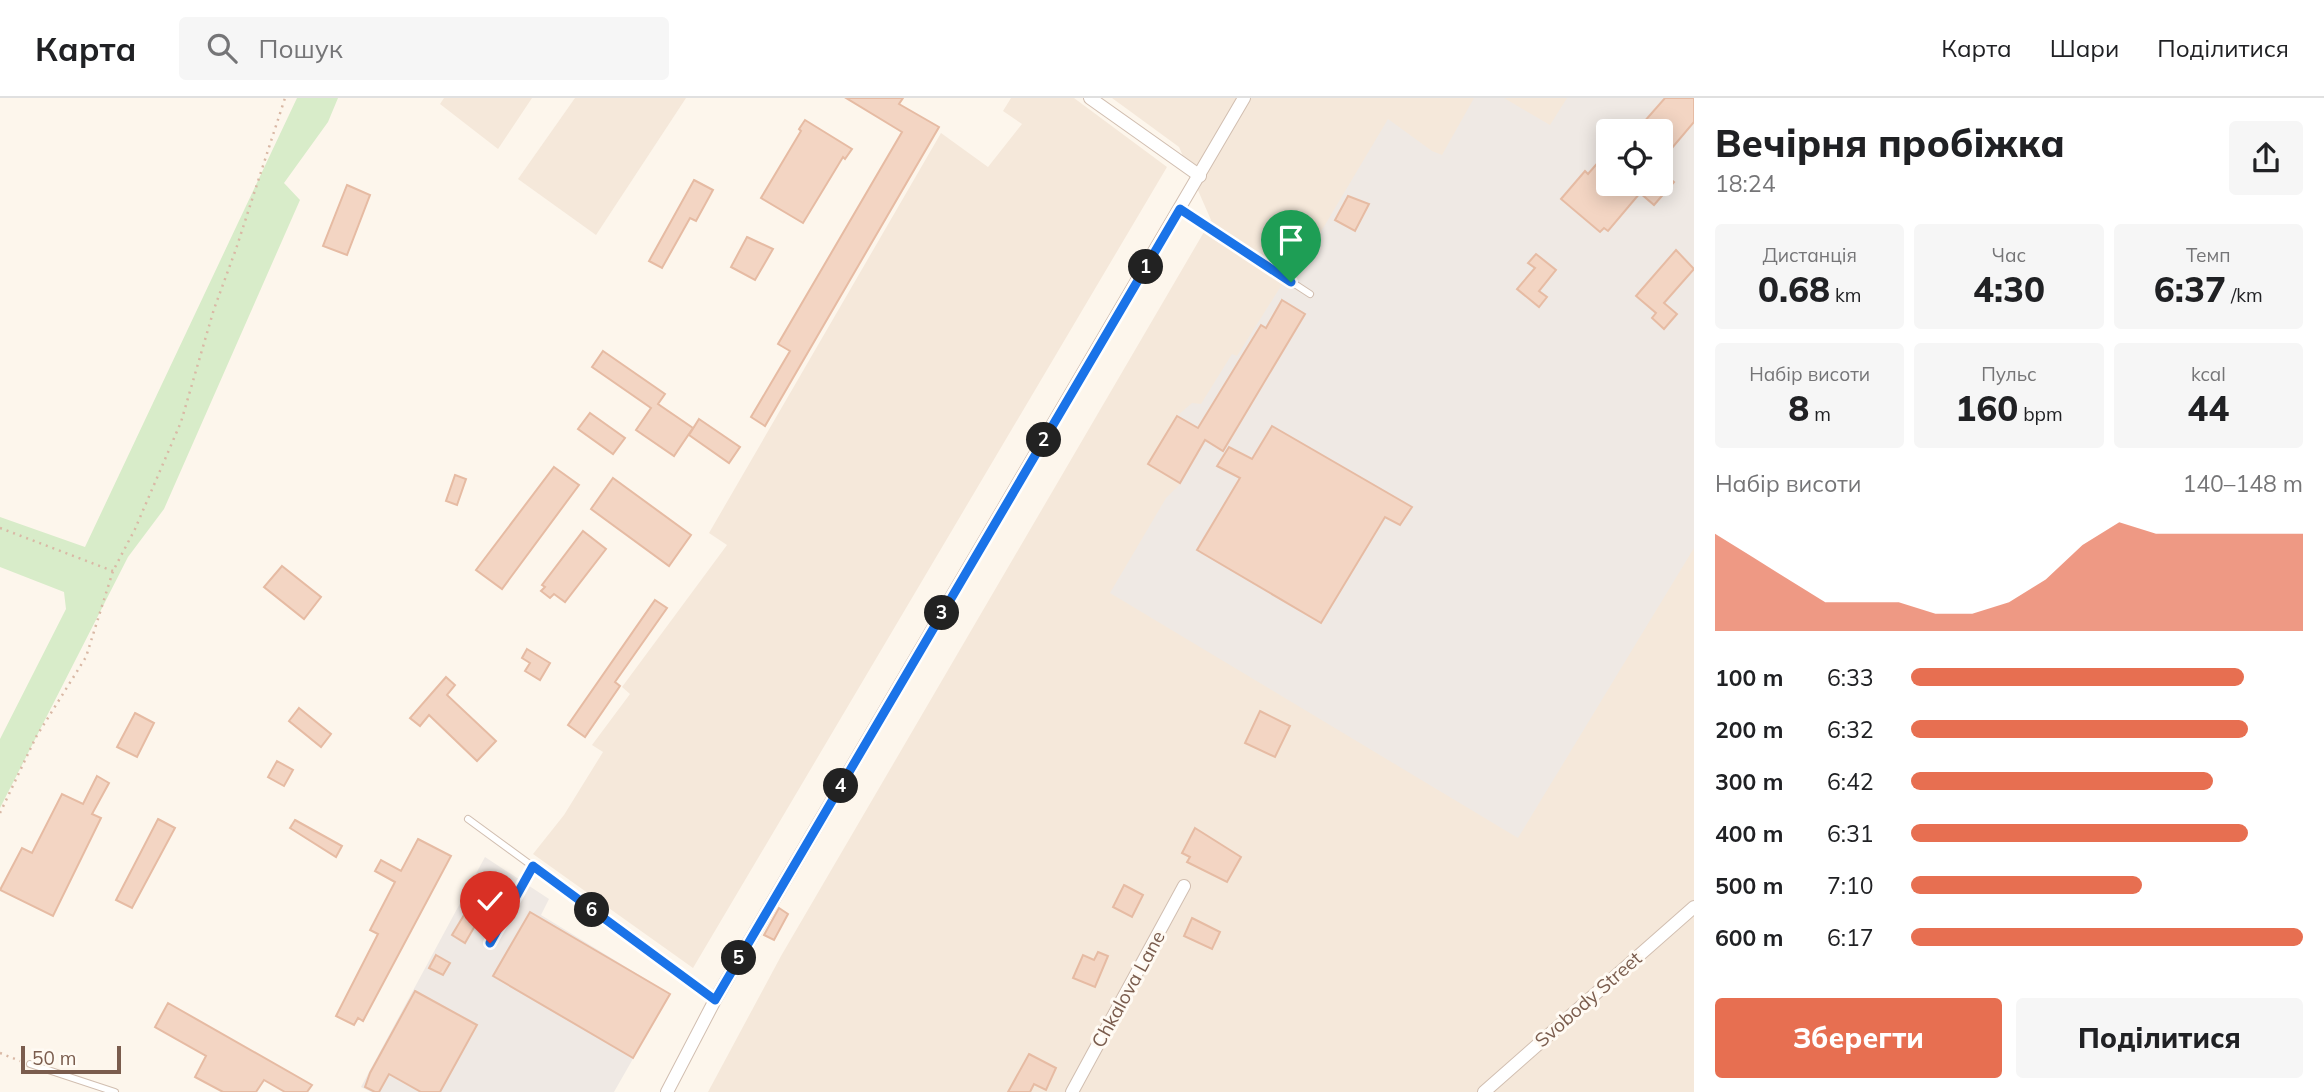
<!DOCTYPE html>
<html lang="uk">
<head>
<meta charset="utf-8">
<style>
	:root { --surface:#fff; --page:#f6f6f6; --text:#202124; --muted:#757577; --line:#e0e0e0; --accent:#e76f51 }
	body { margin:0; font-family:Mulish,sans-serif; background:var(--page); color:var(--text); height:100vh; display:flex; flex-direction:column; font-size:26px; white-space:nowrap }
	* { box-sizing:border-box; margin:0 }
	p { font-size:23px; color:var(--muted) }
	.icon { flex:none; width:38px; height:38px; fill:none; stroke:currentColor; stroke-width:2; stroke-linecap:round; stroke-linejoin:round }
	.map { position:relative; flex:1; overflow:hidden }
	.side { display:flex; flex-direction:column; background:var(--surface); width:630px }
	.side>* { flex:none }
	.controls { position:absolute; left:1596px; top:21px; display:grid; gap:14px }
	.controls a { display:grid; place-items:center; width:77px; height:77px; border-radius:7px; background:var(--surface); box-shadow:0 4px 18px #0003; font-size:35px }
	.scale { position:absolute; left:21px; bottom:18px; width:100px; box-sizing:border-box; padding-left:7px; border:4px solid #7a5c4d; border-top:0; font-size:19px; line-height:24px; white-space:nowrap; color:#7a5c4d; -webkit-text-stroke:5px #fffaf3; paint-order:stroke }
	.pin { position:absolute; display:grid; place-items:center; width:60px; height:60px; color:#fff; margin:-72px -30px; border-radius:50% 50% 50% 0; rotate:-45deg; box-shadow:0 0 7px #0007 }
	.pin .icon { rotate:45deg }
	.km { position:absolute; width:35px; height:35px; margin:-18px; border-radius:50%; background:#222; color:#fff; font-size:19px; line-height:35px; text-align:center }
	.round { display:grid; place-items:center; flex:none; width:74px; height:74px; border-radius:7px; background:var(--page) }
	.headline { display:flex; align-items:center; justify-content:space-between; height:119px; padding:0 21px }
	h1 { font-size:38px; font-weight:800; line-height:52px }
	.figures { display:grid; grid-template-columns:repeat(3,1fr); gap:10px; height:119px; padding:7px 21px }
	.figures div { display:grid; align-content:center; border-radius:7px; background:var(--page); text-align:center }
	.figures b { font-size:35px; font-weight:800 }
	.figures small { font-size:19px; font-weight:400 }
	.figures p { font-size:19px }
	.chart { height:196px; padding:14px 21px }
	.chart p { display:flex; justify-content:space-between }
	.chart svg { width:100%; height:126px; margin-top:7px; fill:var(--accent); opacity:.7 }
	.action { display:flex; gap:14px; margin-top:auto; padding:14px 21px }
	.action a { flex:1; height:80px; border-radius:7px; background:var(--accent); color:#fff; font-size:28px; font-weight:800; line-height:80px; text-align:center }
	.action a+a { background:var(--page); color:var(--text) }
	ul { padding:0 21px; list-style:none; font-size:23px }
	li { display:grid; grid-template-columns:112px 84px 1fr; align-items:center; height:52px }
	li i { height:18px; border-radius:9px; background:var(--accent) }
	header { display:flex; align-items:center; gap:42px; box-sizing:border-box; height:98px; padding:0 35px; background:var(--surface); border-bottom:2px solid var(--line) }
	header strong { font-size:33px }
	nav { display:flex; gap:38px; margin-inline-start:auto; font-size:24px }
	.search { width:490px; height:63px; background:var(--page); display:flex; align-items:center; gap:18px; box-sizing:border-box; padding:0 24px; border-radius:7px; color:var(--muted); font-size:26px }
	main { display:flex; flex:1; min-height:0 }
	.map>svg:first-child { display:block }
	.residential { fill:#f5e8da; fill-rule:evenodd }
	.industrial { fill:#efe9e4; fill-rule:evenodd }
	.green { fill:#d8ecc9 }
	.building { fill:#f3d5c3; stroke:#e6bba3; stroke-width:2 }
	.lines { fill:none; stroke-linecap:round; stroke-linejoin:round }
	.lane-casing { stroke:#d1beb0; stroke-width:8 }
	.street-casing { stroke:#d1beb0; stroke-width:14 }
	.path { stroke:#d9b8a5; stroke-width:2.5; stroke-dasharray:2 5; stroke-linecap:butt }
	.lane { stroke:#fff; stroke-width:6 }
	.street { stroke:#fff; stroke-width:12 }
	.route-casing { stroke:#fff; stroke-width:14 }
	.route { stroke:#1a73e8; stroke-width:9 }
	.labels { text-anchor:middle; stroke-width:6; stroke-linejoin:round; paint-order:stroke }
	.street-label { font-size:19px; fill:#7a5c4d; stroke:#fffaf3 }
</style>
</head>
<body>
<header>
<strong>Карта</strong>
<div class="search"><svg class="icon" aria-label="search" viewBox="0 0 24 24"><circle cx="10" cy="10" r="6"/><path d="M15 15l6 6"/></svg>Пошук</div>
<nav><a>Карта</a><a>Шари</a><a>Поділитися</a></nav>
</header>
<main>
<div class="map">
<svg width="1694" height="994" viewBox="0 0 1694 994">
	<rect width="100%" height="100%" fill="#fdf6ec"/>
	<g class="residential">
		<path d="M444 0H532L498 51 440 6Z"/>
		<path d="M575 0H686L596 137 518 81Z"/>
		<path d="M1011 0H1074L1167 69 693 870 533 756 564 717 603 654 592 647 630 596 622 589 727 447 709 435 941 35 988 69 1022 26 1003 13Z"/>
		<path d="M1112 0H1694V994H708L781 858 1211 122 1179 49ZM1608 33H1661V86H1608Z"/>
	</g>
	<g class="industrial">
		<path d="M1474 0H1504L1550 27 1567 0H1694V450L1518 740 1110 495 1166 400 1180 386 1148 366 1177 318 1192 305 1201 306 1232 256 1237 258 1281 188 1291 184 1388 21 1432 53 1442 57ZM1608 33H1661V86H1608Z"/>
		<path d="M485 759 549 801 541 817 670 896 614 994H371L361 989Z"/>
	</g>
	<path class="green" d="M297 0H338L328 24 284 85 300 102 164 411 128 459 0 710V641L66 511 64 494 0 469V419L85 449Z"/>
	<g class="building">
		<path d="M846 0H903L899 6 939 29 765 328 751 319 790 253 778 246 902 34Z"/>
		<path d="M1665 0H1694V24L1661 63V33H1636Z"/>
		<path d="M805 22 852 51 845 61 843 59 803 125 761 100 801 33 799 31Z"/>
		<path d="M1608 53V86H1661V73L1674 84 1654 107 1640 95 1608 133 1604 130 1600 134 1561 101 1585 73 1588 76Z"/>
		<path d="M694 82 713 92 696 123 690 120 662 170 649 163Z"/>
		<path d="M347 87 370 97 347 157 323 148Z"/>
		<path d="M1348 98 1369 106 1355 133 1335 122Z"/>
		<path d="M747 139 773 151 755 182 731 169Z"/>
		<path d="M1676 152 1694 171 1664 205 1677 216 1664 231 1652 220 1656 215 1636 198Z"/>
		<path d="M1536 156 1556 172 1539 193 1547 199 1539 209 1517 191 1535 170 1528 165Z"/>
		<path d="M1282 202 1305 216 1223 353 1205 342 1180 385 1148 366 1177 318 1198 330 1261 227 1266 230Z"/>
		<path d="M603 253 665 296 658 306 693 330 674 358 636 332 651 310 592 269Z"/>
		<path d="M590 315 625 340 613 356 578 331Z"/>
		<path d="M699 321 740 349 729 365 689 337Z"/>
		<path d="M1272 328 1412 409 1400 427 1385 419 1321 525 1197 452 1240 380 1217 368 1229 349 1252 361Z"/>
		<path d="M554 369 579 387 502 491 476 472Z"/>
		<path d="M455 377 466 381 457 407 446 403Z"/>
		<path d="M613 380 691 437 669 468 591 411Z"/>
		<path d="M583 433 606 451 565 504 554 496 550 500 541 493 545 489 542 487Z"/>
		<path d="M282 468 321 499 304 521 264 489Z"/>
		<path d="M655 502 667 510 615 584 620 588 585 639 568 627Z"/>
		<path d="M527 551 550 565 540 582 525 573 530 565 522 560Z"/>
		<path d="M446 579 455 587 447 597 496 643 477 663 429 617 420 628 410 620Z"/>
		<path d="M299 610 331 636 321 649 289 623Z"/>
		<path d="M1260 613 1290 628 1275 659 1245 645Z"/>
		<path d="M135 615 154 625 137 659 117 649Z"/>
		<path d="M277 663 293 672 284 688 268 679Z"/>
		<path d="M97 678 109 685 92 716 101 720 53 818 0 792 22 750 32 755 62 696 83 706Z"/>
		<path d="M158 721 175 730 132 810 116 802Z"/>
		<path d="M295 722 342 748 336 759 290 730Z"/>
		<path d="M1195 730 1241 759 1227 784 1187 764 1190 759 1182 755Z"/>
		<path d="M418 741 451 758 363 923 358 920 354 927 336 918 378 836 370 832 395 784 375 773 381 762 401 773Z"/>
		<path d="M1124 787 1143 797 1132 819 1113 809Z"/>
		<path d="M470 807 483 814 465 845 452 837Z"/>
		<path d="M779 810 788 816 774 842 764 837Z"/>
		<path d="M530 814 670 896 633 960 493 878Z"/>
		<path d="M1192 820 1220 834 1212 851 1184 838Z"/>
		<path d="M1098 854 1108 858 1095 889 1073 880 1083 857 1094 862Z"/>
		<path d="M436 857 450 865 443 877 429 870Z"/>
		<path d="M415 893 477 927 440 994H421L389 976 379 994H375L365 989 370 975Z"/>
		<path d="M168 905 312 987 307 994H285L264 982 256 994H223L195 979 206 958 155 929Z"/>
		<path d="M1029 956 1056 970 1046 992 1034 986 1030 994H1008Z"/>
	</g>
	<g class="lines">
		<g class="lane-casing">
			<g id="lane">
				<path d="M1180 111 1310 196"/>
				<path d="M468 721 715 902"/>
				<path d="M490 845 533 768"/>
				<path d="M30 966 115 994"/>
			</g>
		</g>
		<g class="street-casing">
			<g id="street">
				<path d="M1090 0 1200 78"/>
				<path d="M667 994 715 902 1244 0"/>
				<path d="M1072 994 1184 788"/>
				<path d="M1484 994 1694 809"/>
			</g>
		</g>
		<g class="path">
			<path d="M0 430 113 473"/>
			<path d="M0 715 36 639 86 559 113 473 135 431 181 324 214 211 236 151 285 0"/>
			<path d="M0 955 20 963"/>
		</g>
		<use href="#lane" class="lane"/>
		<use href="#street" class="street"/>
	</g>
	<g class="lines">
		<g class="route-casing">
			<path id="route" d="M490 845 533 768 715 902 1180 111 1291 184"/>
		</g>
		<use href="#route" class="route"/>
	</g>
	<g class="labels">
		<g class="street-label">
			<text transform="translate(1128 891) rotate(-61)" y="7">Chkalova Lane</text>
			<text transform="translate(1588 901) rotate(-41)" y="7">Svobody Street</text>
		</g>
	</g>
</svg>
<div class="controls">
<a><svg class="icon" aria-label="locate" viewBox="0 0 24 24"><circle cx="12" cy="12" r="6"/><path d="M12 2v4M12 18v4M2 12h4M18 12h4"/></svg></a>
</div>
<div class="scale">50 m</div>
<div class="pin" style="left:1291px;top:184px;background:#1e9e55"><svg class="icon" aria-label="arrive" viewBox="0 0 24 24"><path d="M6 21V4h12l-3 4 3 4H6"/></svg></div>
<div class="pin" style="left:490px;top:845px;background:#d93025"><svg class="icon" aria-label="check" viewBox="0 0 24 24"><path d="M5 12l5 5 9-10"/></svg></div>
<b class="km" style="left:1146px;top:169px">1</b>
<b class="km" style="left:1044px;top:342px">2</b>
<b class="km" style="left:942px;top:515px">3</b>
<b class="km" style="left:841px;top:688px">4</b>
<b class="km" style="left:739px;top:860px">5</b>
<b class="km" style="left:592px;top:812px">6</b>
</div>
<section class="side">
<div class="headline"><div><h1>Вечірня пробіжка</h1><p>18:24</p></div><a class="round"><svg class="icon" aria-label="share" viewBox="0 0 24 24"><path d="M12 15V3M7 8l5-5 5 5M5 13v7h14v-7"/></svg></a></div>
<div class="figures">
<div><p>Дистанція</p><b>0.68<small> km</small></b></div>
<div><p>Час</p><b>4:30</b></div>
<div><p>Темп</p><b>6:37<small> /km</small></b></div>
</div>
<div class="figures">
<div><p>Набір висоти</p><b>8<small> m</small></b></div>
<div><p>Пульс</p><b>160<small> bpm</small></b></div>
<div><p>kcal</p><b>44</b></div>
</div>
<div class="chart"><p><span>Набір висоти</span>140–148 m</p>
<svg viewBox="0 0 160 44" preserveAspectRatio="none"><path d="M0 44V10L10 18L20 26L30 34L40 34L50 34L60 38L70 38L80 34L90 26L100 14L110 6L120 10L130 10L140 10L150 10L160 10V44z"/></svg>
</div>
<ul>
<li><b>100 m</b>6:33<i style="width:85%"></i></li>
<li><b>200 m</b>6:32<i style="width:86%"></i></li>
<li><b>300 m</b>6:42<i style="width:77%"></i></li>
<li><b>400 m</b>6:31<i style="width:86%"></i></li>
<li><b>500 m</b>7:10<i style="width:59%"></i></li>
<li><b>600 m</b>6:17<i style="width:100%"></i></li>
</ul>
<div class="action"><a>Зберегти</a><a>Поділитися</a></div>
</section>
</main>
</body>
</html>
